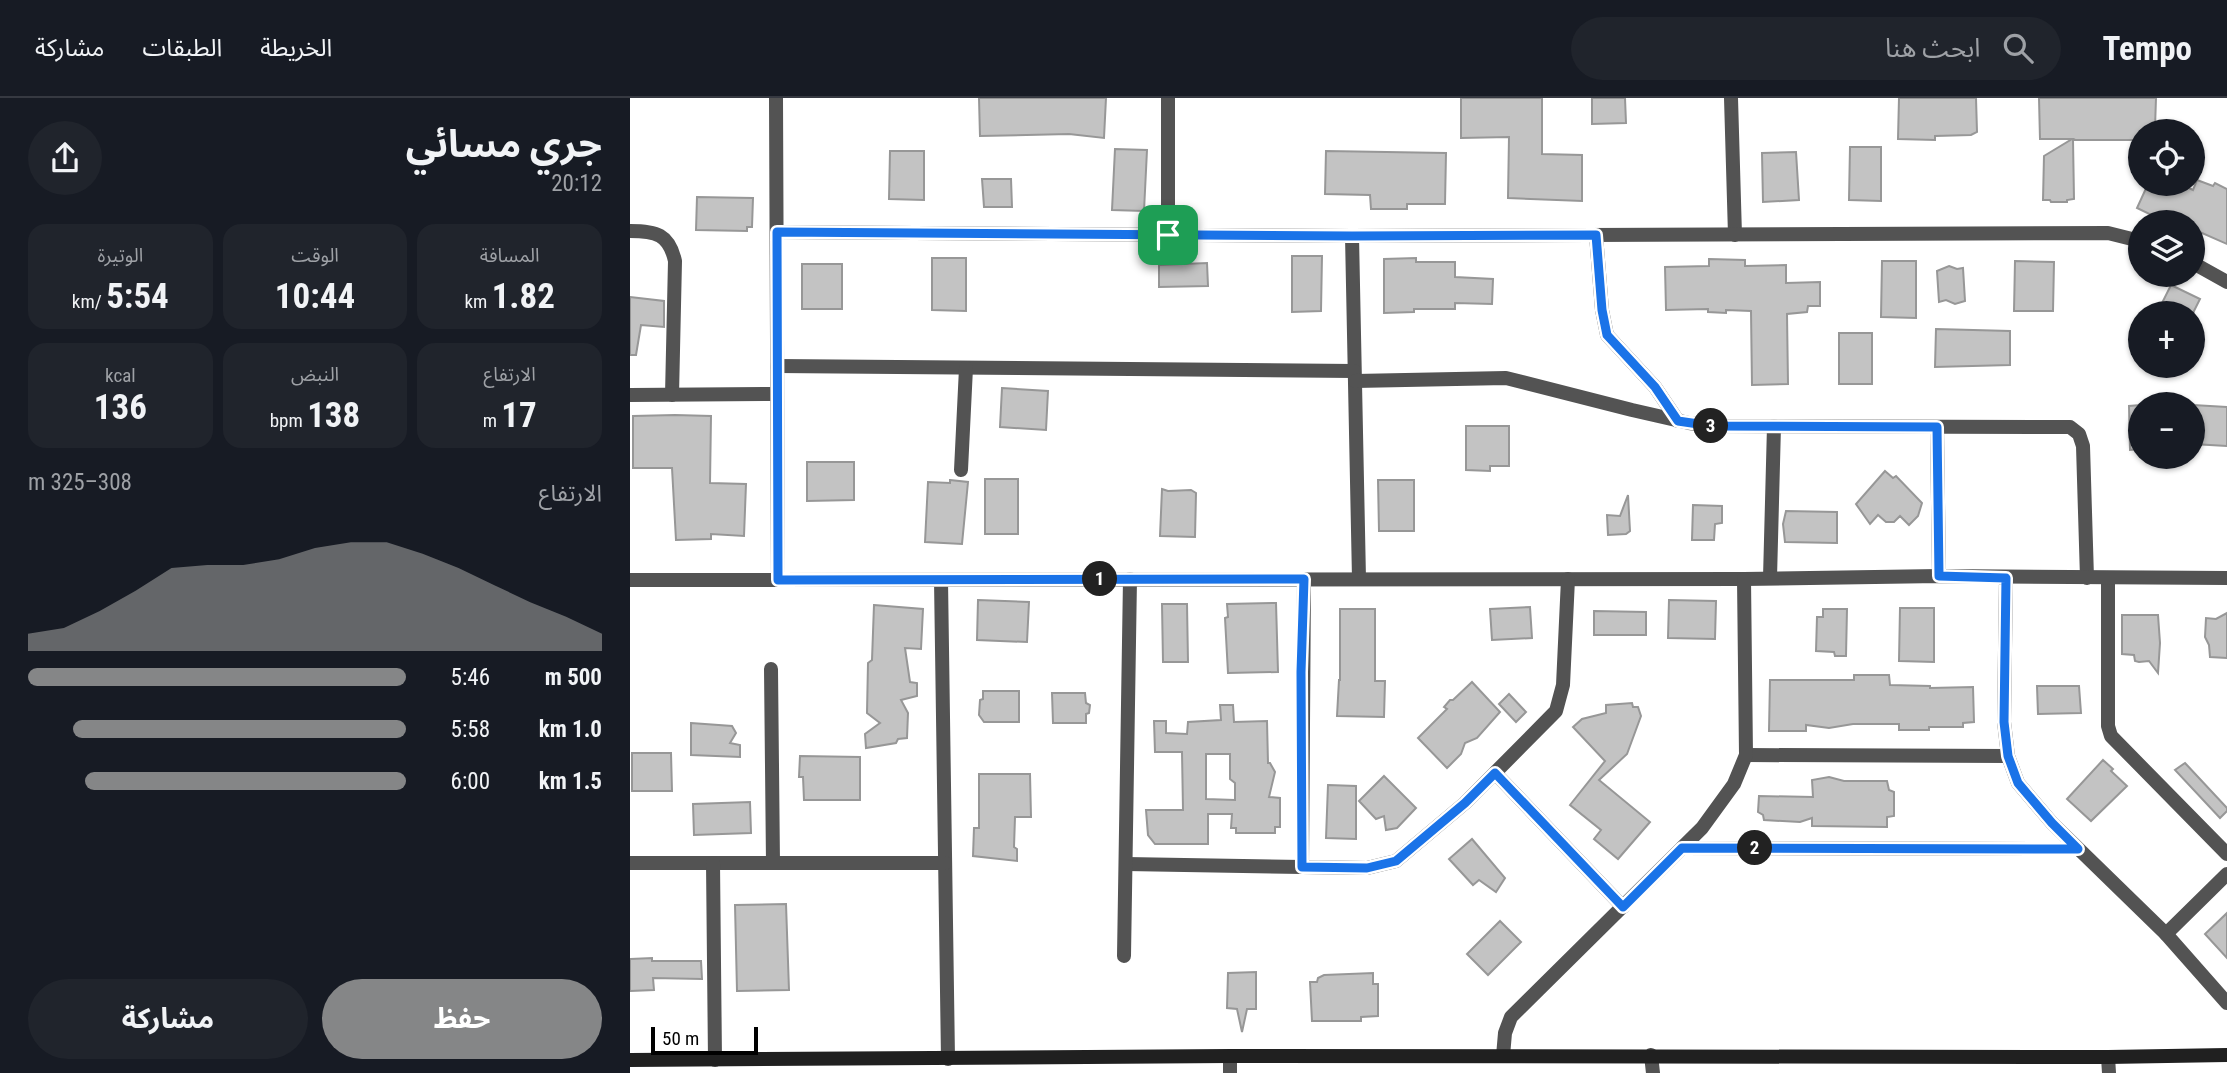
<!DOCTYPE html>
<html lang="ar">
<head>
<meta charset="utf-8">
<style>
	:root { --surface:#171b24; --page:#20242c; --text:#f1f3f6; --muted:#9ea1a6; --line:#363941; --accent:#858687 }
	body { margin:0; font-family:"Roboto Condensed","Noto Sans Arabic",sans-serif; background:var(--page); color:var(--text); direction:rtl; height:100vh; display:flex; flex-direction:column; font-size:26px; white-space:nowrap }
	* { box-sizing:border-box; margin:0 }
	p { font-size:23px; color:var(--muted) }
	.icon { flex:none; width:38px; height:38px; fill:none; stroke:currentColor; stroke-width:2; stroke-linecap:round; stroke-linejoin:round }
	.map { position:relative; flex:1; overflow:hidden; direction:ltr }
	.drawer { display:flex; flex-direction:column; background:var(--surface); width:630px }
	.drawer>* { flex:none }
	.tools { position:absolute; left:1498px; top:21px; display:grid; gap:14px }
	.tools a { display:grid; place-items:center; width:77px; height:77px; border-radius:50%; background:var(--surface); box-shadow:0 2px 5px #0004; font-size:35px }
	.scale { position:absolute; left:21px; bottom:18px; width:107px; box-sizing:border-box; padding-left:7px; border:4px solid #000; border-top:0; font-size:19px; line-height:24px; white-space:nowrap; color:#000; -webkit-text-stroke:5px #fff; paint-order:stroke }
	.pin { position:absolute; display:grid; place-items:center; width:60px; height:60px; color:#fff; margin:-30px; border-radius:14px; box-shadow:0 4px 10px #0006 }
	.km { position:absolute; width:35px; height:35px; margin:-18px; border-radius:50%; background:#222; color:#fff; font-size:19px; line-height:35px; text-align:center }
	.round { display:grid; place-items:center; flex:none; width:74px; height:74px; border-radius:37px; background:var(--page) }
	.overview { display:flex; align-items:center; justify-content:space-between; height:119px; padding:0 28px }
	h1 { font-size:38px; font-weight:700; line-height:52px }
	.metrics { display:grid; grid-template-columns:repeat(3,1fr); gap:10px; height:119px; padding:7px 28px }
	.metrics div { display:grid; align-content:center; border-radius:18px; background:var(--page); text-align:center }
	.metrics b { font-size:35px; font-weight:700 }
	.metrics small { font-size:19px; font-weight:400 }
	.metrics p { font-size:19px }
	.chart { height:196px; padding:14px 28px }
	.chart p { display:flex; justify-content:space-between }
	.chart svg { width:100%; height:126px; margin-top:7px; fill:var(--accent); opacity:.7 }
	.button { display:flex; gap:14px; margin-top:auto; padding:14px 28px }
	.button a { flex:1; height:80px; border-radius:42px; background:var(--accent); color:#fff; font-size:28px; font-weight:700; line-height:80px; text-align:center }
	.button a+a { background:var(--page); color:var(--text) }
	ul { padding:0 28px; list-style:none; font-size:23px }
	li { display:grid; grid-template-columns:112px 84px 1fr; align-items:center; height:52px }
	li i { height:18px; border-radius:9px; background:var(--accent) }
	header { display:flex; align-items:center; gap:42px; box-sizing:border-box; height:98px; padding:0 35px; background:var(--surface); border-bottom:2px solid var(--line) }
	header strong { font-size:33px }
	nav { display:flex; gap:38px; margin-inline-start:auto; font-size:24px }
	.search { width:490px; height:63px; background:var(--page); display:flex; align-items:center; gap:18px; box-sizing:border-box; padding:0 24px; border-radius:38px; color:var(--muted); font-size:26px }
	main { display:flex; flex:1; min-height:0 }
	.map>svg:first-child { display:block }
	.building { fill:#c3c3c3; stroke:#979797; stroke-width:2; fill-rule:evenodd }
	.lines { fill:none; stroke-linecap:round; stroke-linejoin:round }
	.street { stroke:#535353; stroke-width:14 }
	.secondary { stroke:#202020; stroke-width:14 }
	.route-casing { stroke:#fff; stroke-width:14 }
	.route { stroke:#1a73e8; stroke-width:9 }
</style>
</head>
<body>
<header>
<strong>Tempo</strong>
<div class="search"><svg class="icon" aria-label="search" viewBox="0 0 24 24"><circle cx="10" cy="10" r="6"/><path d="M15 15l6 6"/></svg>ابحث هنا</div>
<nav><a>الخريطة</a><a>الطبقات</a><a>مشاركة</a></nav>
</header>
<main>
<div class="map">
<svg width="1597" height="975" viewBox="0 0 1597 975">
	<rect width="100%" height="100%" fill="#fff"/>
	<g class="building">
		<path d="M349 0H476L474 40 439 36 350 38Z"/>
		<path d="M831 0H912V56L952 57V103L878 100 879 39 831 40Z"/>
		<path d="M962 0H995L996 25 962 26Z"/>
		<path d="M1269 0H1346L1347 34 1341 37 1305 38V42L1268 41Z"/>
		<path d="M1409 0H1526L1525 30 1510 33V42H1443L1444 101 1437 102V104H1421L1420 102H1413L1414 58 1442 41H1410Z"/>
		<path d="M1220 49H1251V103L1219 102Z"/>
		<path d="M485 51 517 52 514 113 482 112Z"/>
		<path d="M260 53H294V102L259 101Z"/>
		<path d="M696 53 816 55 815 106H777V111H741L740 97 695 96Z"/>
		<path d="M1166 54 1169 102 1133 104 1132 55Z"/>
		<path d="M352 81H381L382 109H354Z"/>
		<path d="M1567 82 1583 88 1585 85 1597 91V146L1563 131V124H1536L1507 110 1518 86H1551L1563 92Z"/>
		<path d="M67 99 123 100 122 129H117V133L66 132Z"/>
		<path d="M662 158H692L691 213 662 214Z"/>
		<path d="M302 160H336V213L302 212Z"/>
		<path d="M786 160V164H825V179L863 181 862 206 825 205V211H784V214L754 215V161Z"/>
		<path d="M1079 161 1115 162V168L1156 167V185L1190 184V208H1178L1177 214 1157 216 1158 286 1122 287 1121 213 1096 212V215L1078 214V211L1036 212 1035 169 1079 168Z"/>
		<path d="M1252 163H1286V220L1251 219Z"/>
		<path d="M1385 163 1424 164 1423 213H1384Z"/>
		<path d="M577 165 578 188 529 189V167Z"/>
		<rect x="172" y="166" width="40" height="45"/>
		<path d="M1319 168 1327 171 1333 170 1335 203 1325 206 1316 202 1309 204 1307 173Z"/>
		<path d="M1541 187 1570 201 1563 215H1527Z"/>
		<path d="M0 199 34 203V229L11 227 6 257H0Z"/>
		<path d="M1306 231 1380 233V267L1305 269Z"/>
		<rect x="1209" y="235" width="33" height="51"/>
		<path d="M372 290 418 293 416 332 370 329Z"/>
		<path d="M1510 307V351L1500 352 1499 308Z"/>
		<path d="M1563 307 1597 309V348L1563 346Z"/>
		<path d="M45 317 81 318 80 385 116 386 114 438 81 436V441L46 442 42 370H3V318Z"/>
		<path d="M836 328H879V368H860V373L836 372Z"/>
		<path d="M177 364H224V402L177 403Z"/>
		<path d="M1255 373 1263 380 1266 378 1292 405 1288 418 1279 427 1270 418 1264 424H1256L1248 417 1240 426 1226 406Z"/>
		<rect x="355" y="381" width="33" height="55"/>
		<path d="M320 382 338 384 332 446 295 444 298 384 320 385Z"/>
		<path d="M748 382H784V433H749Z"/>
		<path d="M532 391 538 393 561 392 566 395 565 439 530 438Z"/>
		<path d="M998 397 1000 433 996 436 978 437 977 417 990 418Z"/>
		<path d="M1063 407 1092 408V425L1085 426 1084 442H1062Z"/>
		<path d="M1156 413 1207 414V445L1155 444 1153 426Z"/>
		<path d="M348 502 399 504 397 544 347 542Z"/>
		<path d="M1039 502 1086 503 1085 541 1038 540Z"/>
		<path d="M646 505 648 574 598 575 595 520 598 519 597 506Z"/>
		<path d="M532 506H557L558 564H533Z"/>
		<path d="M244 507 293 511 291 551 275 550 280 584 287 585V598L271 602 278 615 277 640 268 641 266 645 236 650 235 636 250 625 237 615 238 565 242 562Z"/>
		<path d="M900 509 902 540 862 542 860 511Z"/>
		<path d="M1270 510H1304V564L1269 563Z"/>
		<path d="M710 511H745V583H755L754 619 707 618 709 582H710Z"/>
		<path d="M1193 511H1217L1216 558H1205L1204 554 1186 553 1187 519H1193Z"/>
		<path d="M964 513 1016 514V537H964Z"/>
		<path d="M1597 515V560L1580 559 1579 547 1575 539 1576 520 1586 521Z"/>
		<path d="M1492 517H1528L1530 545 1528 575 1519 563 1509 564 1505 563 1504 557 1492 556Z"/>
		<path d="M1224 577H1259L1260 587 1300 588V590L1343 589 1344 624 1333 625V629H1299V632H1269V626H1223L1199 630 1176 627V633H1139L1140 582H1224Z"/>
		<path d="M842 584 870 614 847 640 835 645 831 656 817 670 788 640 817 611 814 609 820 602H823Z"/>
		<path d="M1407 588H1449L1451 615 1408 616Z"/>
		<path d="M353 593H389V624H354L349 617 350 602 353 601Z"/>
		<path d="M422 595H455L456 605 460 607 459 615 456 616V625H423Z"/>
		<path d="M879 596 896 614 886 624 869 606Z"/>
		<path d="M1002 605 1003 609H1008L1011 618 997 656 969 682 1020 724 988 761 964 741 971 732 940 707 975 663 943 629 952 621 976 615V607Z"/>
		<path d="M590 607H603L604 624 637 623 638 665H640L645 674 639 699 650 700V729H645V735H606V730H601L602 716H578V746H525L518 737 516 712H553L552 654H525L524 623H536V635L557 636 558 624 591 622ZM576 656H600V681L605 685V702L576 701Z"/>
		<path d="M61 625 102 628 106 635 100 645 110 647V659L61 657Z"/>
		<path d="M2 655H41L42 693H2Z"/>
		<path d="M170 658 230 659V702H174L173 679H169Z"/>
		<path d="M1473 662 1483 671 1481 673 1497 688 1461 723 1437 701Z"/>
		<path d="M1555 665 1597 710V713L1590 720 1545 672Z"/>
		<path d="M349 676H400L401 719H385L384 749 387 751V763L343 758 344 730H349Z"/>
		<path d="M754 678 786 710 767 730 756 732 754 718 746 721 729 703Z"/>
		<path d="M1199 679 1214 683H1257L1259 692 1264 694V718L1257 719V729L1182 728V720L1170 724 1134 722 1133 717 1128 714 1129 698 1183 699 1182 682Z"/>
		<path d="M698 687 726 688V741L696 740Z"/>
		<path d="M120 704 121 735 64 737 63 706Z"/>
		<path d="M842 741 875 780 866 794 849 782 843 787 819 761Z"/>
		<path d="M156 806 159 892 107 893 105 807Z"/>
		<path d="M1597 815V860L1575 836Z"/>
		<path d="M870 823 891 844 858 877 837 856Z"/>
		<path d="M22 860V863H71L72 881 23 880 24 892 0 893V861Z"/>
		<path d="M626 874V911H617L612 934 607 911 597 910 598 875Z"/>
		<path d="M743 875V886H748V918L731 919V923H682L680 884H687L688 880 694 877Z"/>
	</g>
	<g class="lines">
		<g class="street">
			<path d="M146 0 148 482"/>
			<path d="M1101 0 1105 137"/>
			<path d="M0 133C26 133 39 136 45 163L42 297"/>
			<path d="M147 134 722 138 1478 135 1510 143"/>
			<path d="M538 137V0"/>
			<path d="M966 137 972 212 977 237 1025 289 1048 323"/>
			<path d="M722 138 729 481"/>
			<path d="M1563 165 1597 184"/>
			<path d="M147 268 724 273"/>
			<path d="M725 283 876 280 1002 312 1059 325 1081 328 1440 329 1449 336 1453 348 1457 480"/>
			<path d="M0 297 147 296"/>
			<path d="M1307 329 1309 478"/>
			<path d="M331 372 336 270"/>
			<path d="M1140 480 1144 328"/>
			<path d="M1376 480 1374 624 1378 658 1388 685 1422 725 1536 836 1597 905"/>
			<path d="M1478 480V628L1481 638 1597 756"/>
			<path d="M0 482 1114 481 1309 478 1597 480"/>
			<path d="M311 482 318 961"/>
			<path d="M141 571 143 765"/>
			<path d="M1116 657 1378 658"/>
			<path d="M865 675 993 809"/>
			<path d="M1052 750 1448 751"/>
			<path d="M0 765H315"/>
			<path d="M83 765 85 962"/>
			<path d="M496 766 737 770 766 763 835 705 926 613 933 587 938 481"/>
			<path d="M672 769 674 481"/>
			<path d="M1536 836 1597 776"/>
			<path d="M494 858 500 481"/>
			<path d="M1021 957 1023 975"/>
			<path d="M873 958 875 935 881 919 1072 730 1104 686 1116 657 1114 481"/>
			<path d="M1478 959 1479 975"/>
			<path d="M600 975V958"/>
		</g>
		<path class="secondary" d="M0 962 600 958 1478 959 1597 957"/>
	</g>
	<g class="lines">
		<g class="route-casing">
			<path id="route" d="M147 134 722 138 966 137 972 212 977 237 1025 289 1048 323 1082 328 1307 329 1309 478 1376 480 1374 624 1378 658 1388 685 1422 725 1448 751 1052 750 993 809 865 675 835 705 766 763 737 770 672 769 671 574 674 481 148 482Z"/>
		</g>
		<use href="#route" class="route"/>
	</g>
</svg>
<div class="tools">
<a><svg class="icon" aria-label="locate" viewBox="0 0 24 24"><circle cx="12" cy="12" r="6"/><path d="M12 2v4M12 18v4M2 12h4M18 12h4"/></svg></a>
<a><svg class="icon" aria-label="layers" viewBox="0 0 24 24"><path d="M12 4l9 5-9 5-9-5zM3 14l9 5 9-5"/></svg></a>
<a>+</a>
<a>−</a>
</div>
<div class="scale">50 m</div>
<div class="pin" style="left:538px;top:137px;background:#1e9e55"><svg class="icon" aria-label="arrive" viewBox="0 0 24 24"><path d="M6 21V4h12l-3 4 3 4H6"/></svg></div>
<b class="km" style="left:470px;top:481px">1</b>
<b class="km" style="left:1125px;top:750px">2</b>
<b class="km" style="left:1081px;top:328px">3</b>
</div>
<section class="drawer">
<div class="overview"><div><h1>جري مسائي</h1><p>20:12</p></div><a class="round"><svg class="icon" aria-label="share" viewBox="0 0 24 24"><path d="M12 15V3M7 8l5-5 5 5M5 13v7h14v-7"/></svg></a></div>
<div class="metrics">
<div><p>المسافة</p><b>1.82<small> km</small></b></div>
<div><p>الوقت</p><b>10:44</b></div>
<div><p>الوتيرة</p><b>5:54<small> /km</small></b></div>
</div>
<div class="metrics">
<div><p>الارتفاع</p><b>17<small> m</small></b></div>
<div><p>النبض</p><b>138<small> bpm</small></b></div>
<div><p>kcal</p><b>136</b></div>
</div>
<div class="chart"><p><span>الارتفاع</span>308–325 m</p>
<svg viewBox="0 0 160 44" preserveAspectRatio="none"><path d="M0 44V38L10 36L20 30L30 23L40 15L50 14L60 14L70 12L80 8L90 6L100 6L110 10L120 15L130 21L140 27L150 32L160 38V44z"/></svg>
</div>
<ul>
<li><b>500 m</b>5:46<i style="width:100%"></i></li>
<li><b>1.0 km</b>5:58<i style="width:88%"></i></li>
<li><b>1.5 km</b>6:00<i style="width:85%"></i></li>
</ul>
<div class="button"><a>حفظ</a><a>مشاركة</a></div>
</section>
</main>
</body>
</html>
